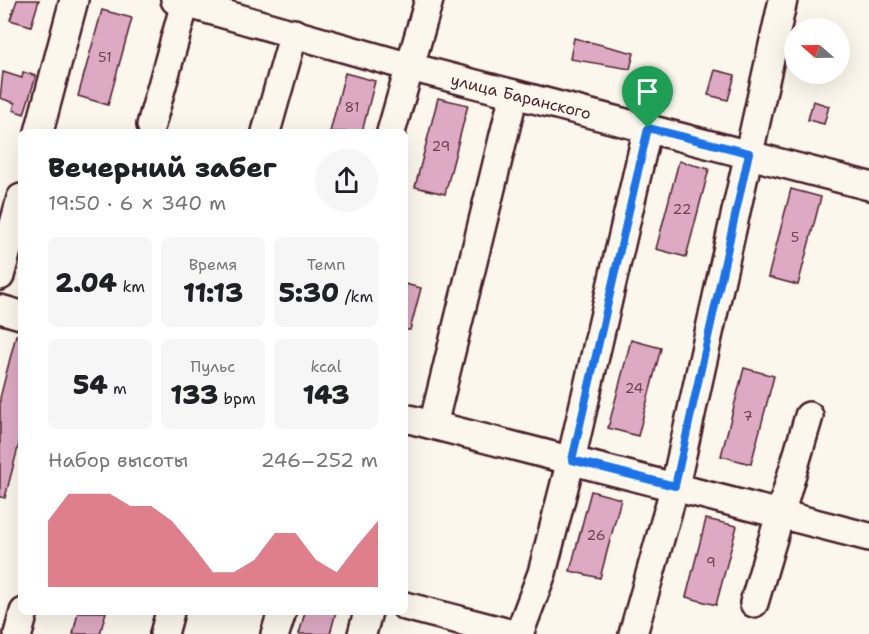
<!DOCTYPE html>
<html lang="ru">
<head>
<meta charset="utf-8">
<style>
	:root { --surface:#fff; --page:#f6f6f6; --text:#202124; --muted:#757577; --accent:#d1495b }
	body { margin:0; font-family:"Shantell Sans",sans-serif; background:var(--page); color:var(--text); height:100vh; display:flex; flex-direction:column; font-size:22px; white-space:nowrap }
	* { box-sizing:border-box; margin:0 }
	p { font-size:20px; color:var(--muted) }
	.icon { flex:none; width:33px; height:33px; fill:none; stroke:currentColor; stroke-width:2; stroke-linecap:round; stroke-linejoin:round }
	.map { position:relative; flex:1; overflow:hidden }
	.drawer { position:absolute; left:18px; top:129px; width:390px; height:486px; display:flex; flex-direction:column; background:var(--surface); border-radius:9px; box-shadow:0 6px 24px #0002 }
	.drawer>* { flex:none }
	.needle { width:39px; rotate:290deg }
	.buttons { position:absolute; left:784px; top:18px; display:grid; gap:12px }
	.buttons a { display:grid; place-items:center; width:66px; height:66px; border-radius:50%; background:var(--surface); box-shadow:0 6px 24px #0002; font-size:30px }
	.pin { position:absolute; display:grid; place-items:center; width:51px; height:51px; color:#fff; margin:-62px -26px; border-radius:50% 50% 50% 0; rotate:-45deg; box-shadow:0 0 6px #0007 }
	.pin .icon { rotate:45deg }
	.round { display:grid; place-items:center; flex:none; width:63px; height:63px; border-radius:32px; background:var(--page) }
	.headline { display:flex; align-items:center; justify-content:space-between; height:102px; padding:0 30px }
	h1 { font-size:27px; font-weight:800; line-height:45px }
	.figures { display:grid; grid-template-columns:repeat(3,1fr); gap:9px; height:102px; padding:6px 30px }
	.figures div { display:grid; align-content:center; border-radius:9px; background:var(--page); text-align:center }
	.figures b { font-size:26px; font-weight:800 }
	.figures small { font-size:16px; font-weight:400 }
	.figures p { font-size:16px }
	.chart { height:168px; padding:12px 30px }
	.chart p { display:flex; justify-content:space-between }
	.chart svg { width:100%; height:108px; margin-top:6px; fill:var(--accent); opacity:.7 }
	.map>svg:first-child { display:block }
	.building { fill:#dda9c3; stroke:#4a1f2b; stroke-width:1.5 }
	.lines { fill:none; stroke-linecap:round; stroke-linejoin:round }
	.minor-casing { stroke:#4a1f2b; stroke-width:32 }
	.minor { stroke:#fbf7ec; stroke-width:27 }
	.route-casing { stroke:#fff; stroke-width:12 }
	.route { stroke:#1a73e8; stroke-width:8 }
	.labels { text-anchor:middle; stroke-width:4.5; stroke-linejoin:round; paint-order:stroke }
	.number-label { font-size:14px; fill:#6f4251 }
	.street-label { font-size:16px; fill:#4a1f2b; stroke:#fbf7ec }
</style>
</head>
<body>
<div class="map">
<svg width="869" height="634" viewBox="0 0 869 634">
	<rect width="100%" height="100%" fill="#fbf7ec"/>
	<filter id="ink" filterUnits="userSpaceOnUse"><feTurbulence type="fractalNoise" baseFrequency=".0167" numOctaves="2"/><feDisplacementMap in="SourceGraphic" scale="12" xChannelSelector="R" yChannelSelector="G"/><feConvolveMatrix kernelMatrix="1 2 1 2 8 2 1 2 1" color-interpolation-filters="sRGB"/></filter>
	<g filter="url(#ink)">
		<g class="building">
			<path d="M17 0H39L31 26 10 20Z"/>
			<path d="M102 10 132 18 108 105 78 96Z"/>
			<path d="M574 38 634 53 630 69 570 59Z"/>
			<path d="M715 70 735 75 728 100 708 95Z"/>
			<path d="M3 72 22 78 23 72 36 76 24 114 13 110 15 103 0 98Z"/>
			<path d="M345 73 375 81 362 132H330Z"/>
			<path d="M438 98 468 105 445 194 415 187Z"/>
			<path d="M813 101 829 106 824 124 808 120Z"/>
			<path d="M679 161 709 169 686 257 656 249Z"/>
			<path d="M791 189 821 197 798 285 768 277Z"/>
			<path d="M405 284 421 288 410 330H405Z"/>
			<path d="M16 335 21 336V436L5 498 0 497V398Z"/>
			<path d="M631 340 661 348 638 436 608 428Z"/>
			<path d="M744 368 774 376 751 464 721 456Z"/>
			<path d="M591 491 621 499 600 578 570 571Z"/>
			<path d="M706 519 737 526 716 605 686 597Z"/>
			<path d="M78 612H106L100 634H73Z"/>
			<path d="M305 612H336L330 634H299Z"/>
		</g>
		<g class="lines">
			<g class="minor-casing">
				<g id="minor">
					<path d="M175 0 410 67 869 186"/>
					<path d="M151 125 185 3"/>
					<path d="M39 132 74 0"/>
					<path d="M266 132 294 33"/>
					<path d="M391 132 429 0"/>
					<path d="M0 276 21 198"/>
					<path d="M0 309 21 315"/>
					<path d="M405 418 869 537"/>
					<path d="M433 425 514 94"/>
					<path d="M754 603 809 416"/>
					<path d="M405 606 513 634"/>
					<path d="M18 634 24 612"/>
					<path d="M164 634 170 612"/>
					<path d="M275 634 282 612"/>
					<path d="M362 634 368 612"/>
					<path d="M519 634 542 573 571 460 648 127"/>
					<path d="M633 634 675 486 783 0"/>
				</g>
			</g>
			<use href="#minor" class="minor"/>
		</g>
	</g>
	<g class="lines" filter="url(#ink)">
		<g class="route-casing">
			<path id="route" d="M648 128 749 153 675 486 572 460Z"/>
		</g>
		<use href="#route" class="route"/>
	</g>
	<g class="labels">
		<g class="number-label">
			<text x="105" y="62">51</text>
			<text x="352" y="112">81</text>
			<text x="441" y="151">29</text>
			<text x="682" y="214">22</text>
			<text x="795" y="242">5</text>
			<text x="634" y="393">24</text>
			<text x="748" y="421">7</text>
			<text x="596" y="540">26</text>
			<text x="711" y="567">9</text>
		</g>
		<g class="street-label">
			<text transform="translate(521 96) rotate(14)" y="6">улица Баранского</text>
		</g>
	</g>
</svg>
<div class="buttons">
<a><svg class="needle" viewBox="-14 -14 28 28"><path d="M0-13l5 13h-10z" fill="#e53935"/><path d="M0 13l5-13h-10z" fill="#757577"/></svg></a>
</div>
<div class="pin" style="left:648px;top:128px;background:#1e9e55"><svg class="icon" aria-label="arrive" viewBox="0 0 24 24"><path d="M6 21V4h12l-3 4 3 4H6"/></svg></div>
<section class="drawer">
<div class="headline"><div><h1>Вечерний забег</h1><p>19:50 · 6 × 340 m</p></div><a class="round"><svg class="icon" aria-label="share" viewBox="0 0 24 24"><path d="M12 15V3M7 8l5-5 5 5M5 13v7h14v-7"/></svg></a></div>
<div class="figures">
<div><b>2.04<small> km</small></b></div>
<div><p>Время</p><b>11:13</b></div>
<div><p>Темп</p><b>5:30<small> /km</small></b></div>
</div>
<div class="figures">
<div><b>54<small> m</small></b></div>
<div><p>Пульс</p><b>133<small> bpm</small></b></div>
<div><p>kcal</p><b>143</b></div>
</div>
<div class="chart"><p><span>Набор высоты</span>246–252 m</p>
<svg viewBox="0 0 160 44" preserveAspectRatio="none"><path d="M0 44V17L10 6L20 6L30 6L40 11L50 11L60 17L70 27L80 38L90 38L100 33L110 22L120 22L130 33L140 38L150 27L160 17V44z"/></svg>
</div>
</section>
</div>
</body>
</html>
